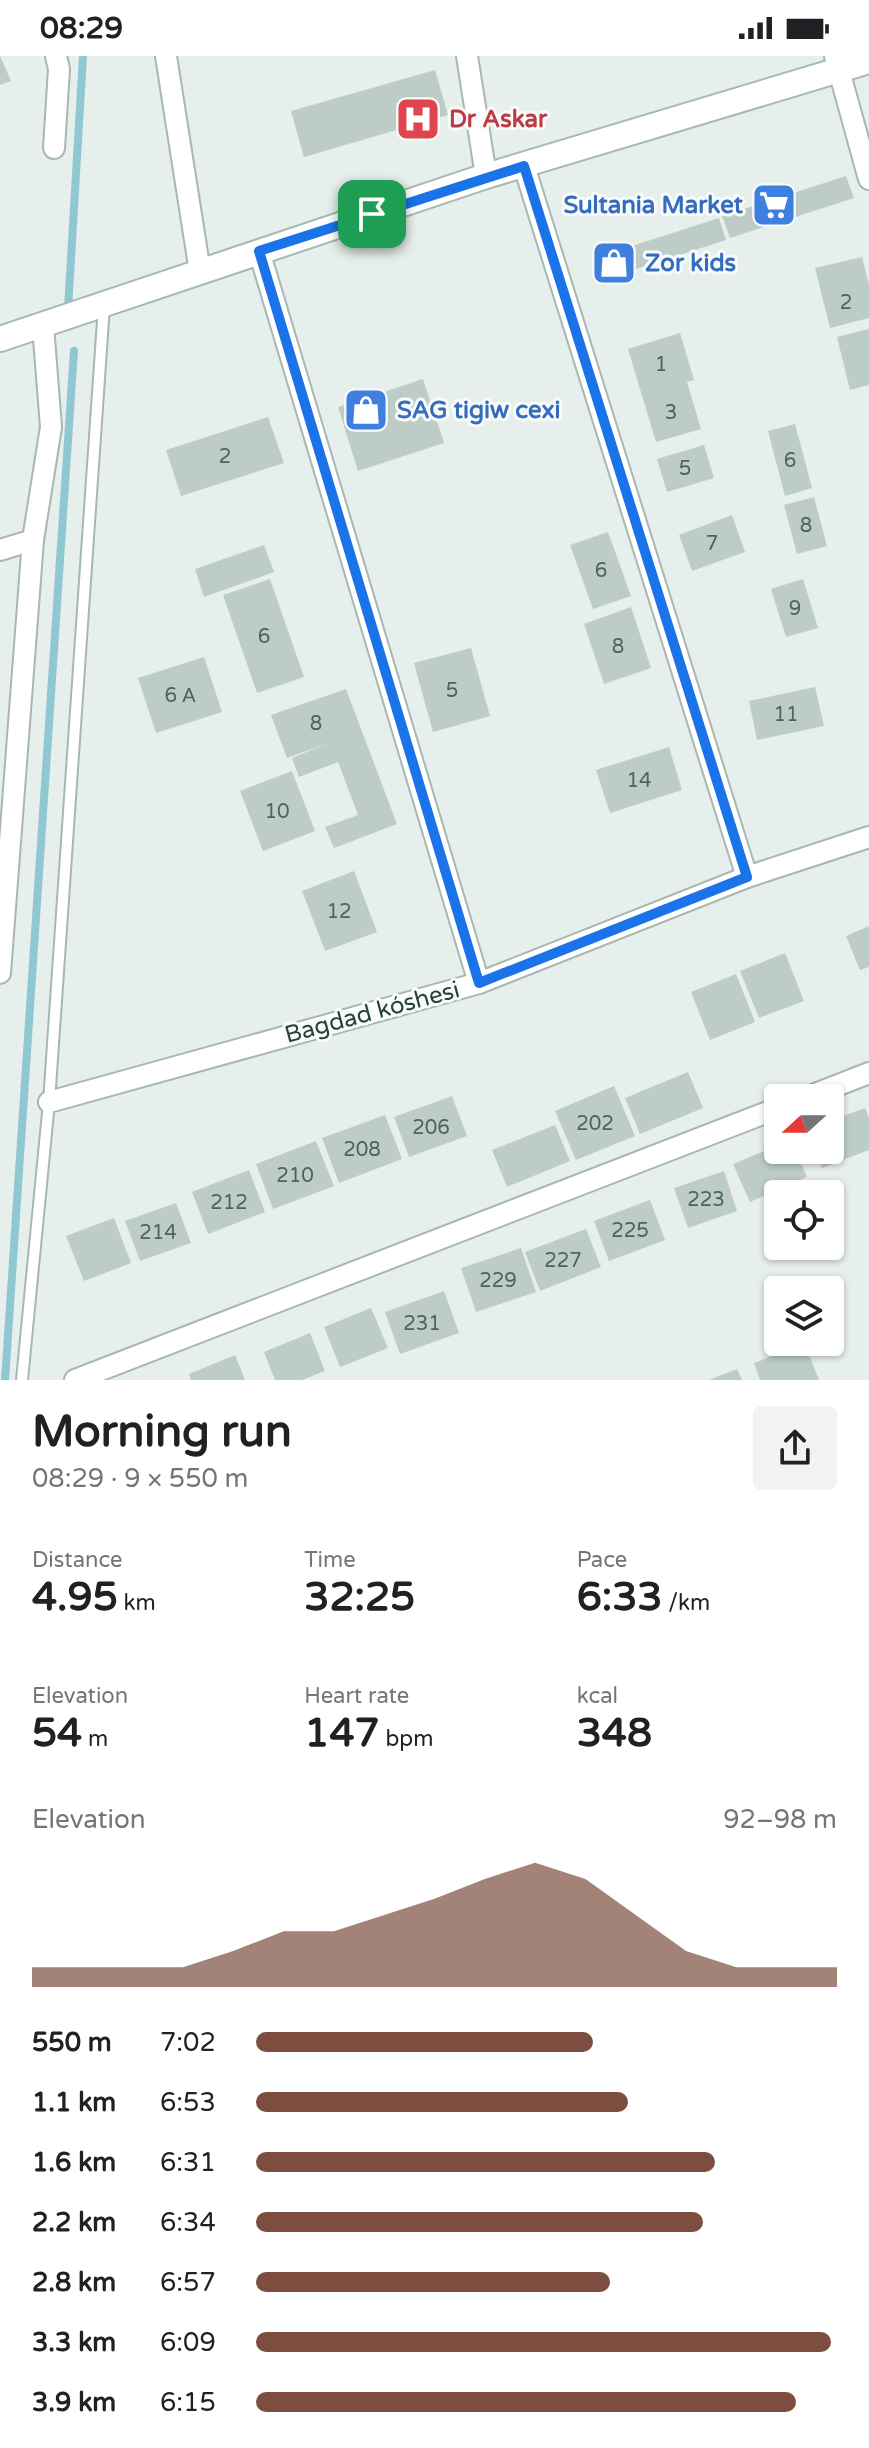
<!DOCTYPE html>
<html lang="en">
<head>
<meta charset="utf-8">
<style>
	:root { --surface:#fff; --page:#f2f2f2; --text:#202124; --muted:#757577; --accent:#7d4e40 }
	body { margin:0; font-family:"Varela Round",sans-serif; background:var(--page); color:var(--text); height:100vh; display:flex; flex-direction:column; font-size:30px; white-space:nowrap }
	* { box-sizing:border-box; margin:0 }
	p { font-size:26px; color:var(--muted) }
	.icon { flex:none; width:44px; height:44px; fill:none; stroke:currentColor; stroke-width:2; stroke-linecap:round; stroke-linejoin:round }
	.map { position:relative; height:1324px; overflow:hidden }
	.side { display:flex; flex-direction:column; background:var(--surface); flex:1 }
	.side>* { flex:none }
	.needle { width:52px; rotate:249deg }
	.fabs { position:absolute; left:764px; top:1028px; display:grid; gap:16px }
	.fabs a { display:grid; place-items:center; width:80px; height:80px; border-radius:8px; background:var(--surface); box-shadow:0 2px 6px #0004; font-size:40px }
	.pin { position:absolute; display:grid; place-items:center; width:68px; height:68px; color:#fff; margin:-34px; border-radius:16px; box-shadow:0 4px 12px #0006 }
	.round { display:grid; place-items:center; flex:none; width:84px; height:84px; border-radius:8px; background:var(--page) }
	.head { display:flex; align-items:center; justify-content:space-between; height:136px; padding:0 32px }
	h1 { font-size:44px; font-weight:700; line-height:60px }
	.stats { display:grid; grid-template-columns:repeat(3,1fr); gap:12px; height:136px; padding:8px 32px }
	.stats div { display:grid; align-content:center }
	.stats b { font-size:40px; font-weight:700 }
	.stats small { font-size:22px; font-weight:400 }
	.stats p { font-size:22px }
	.chart { height:224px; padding:16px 32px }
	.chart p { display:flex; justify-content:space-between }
	.chart svg { width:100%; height:144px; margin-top:8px; fill:var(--accent); opacity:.7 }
	ul { padding:0 32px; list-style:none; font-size:26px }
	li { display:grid; grid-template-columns:128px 96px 1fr; align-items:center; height:60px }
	li i { height:20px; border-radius:10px; background:var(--accent) }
	.status { display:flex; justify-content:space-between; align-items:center; height:56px; padding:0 40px; background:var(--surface); direction:ltr }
	.status svg { height:22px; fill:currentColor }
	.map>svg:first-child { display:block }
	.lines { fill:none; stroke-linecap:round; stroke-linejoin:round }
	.stream { stroke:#90c8d2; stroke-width:8 }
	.building { fill:#beccc7 }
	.lane-casing { stroke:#a8b7b2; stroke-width:14 }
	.street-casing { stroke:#a8b7b2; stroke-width:24 }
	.secondary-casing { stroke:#a4bab2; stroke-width:28 }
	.lane { stroke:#fff; stroke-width:10 }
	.street { stroke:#fff; stroke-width:20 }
	.secondary { stroke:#fff; stroke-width:24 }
	.route-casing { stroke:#fff; stroke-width:16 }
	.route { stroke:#1a73e8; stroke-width:10 }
	.labels { text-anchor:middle; stroke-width:6; stroke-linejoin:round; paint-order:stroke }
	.number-label { font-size:20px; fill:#4b645c }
	.health-label { font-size:24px; font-weight:bold; fill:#be3a42; stroke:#f7fbf9; text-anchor:start }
	.shop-label { font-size:24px; font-weight:bold; fill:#366cbe; stroke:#f7fbf9; text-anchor:start }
	.street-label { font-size:24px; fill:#254139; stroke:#f7fbf9 }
</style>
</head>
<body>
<div class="status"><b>08:29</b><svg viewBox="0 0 49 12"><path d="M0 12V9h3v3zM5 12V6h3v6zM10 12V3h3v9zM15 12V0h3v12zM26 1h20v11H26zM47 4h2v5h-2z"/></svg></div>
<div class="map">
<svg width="869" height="1324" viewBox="0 0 869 1324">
	<rect width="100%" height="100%" fill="#e6efeb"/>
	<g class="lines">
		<g class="stream">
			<path d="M68 253 83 0"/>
			<path d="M5 1324 74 295"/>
		</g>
	</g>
	<g class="building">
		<path d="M0 0 11 25 0 29Z"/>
		<path d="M435 14 448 59 304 101 291 55Z"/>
		<path d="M846 120 854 142 730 182 722 160Z"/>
		<path d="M719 162 726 184 602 224 595 202Z"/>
		<path d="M862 201 869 229V262L830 272 815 212Z"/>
		<path d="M869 273V329L850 334 837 281Z"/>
		<path d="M680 277 694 324 687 326 701 373 656 386 628 293Z"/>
		<path d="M423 323 444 387 358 415 338 351Z"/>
		<path d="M268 361 284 407 181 440 166 394Z"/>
		<path d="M795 368 812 432 785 440 768 375Z"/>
		<path d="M704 389 714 422 667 436 657 403Z"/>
		<path d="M814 441 827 490 797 498 784 449Z"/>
		<path d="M732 459 745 496 692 515 679 479Z"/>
		<path d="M608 476 631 540 593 553 570 489Z"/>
		<path d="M264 489 274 516 204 541 195 513Z"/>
		<path d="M270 523 304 621 257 637 223 539Z"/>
		<path d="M803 523 818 572 786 581 771 533Z"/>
		<path d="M631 551 651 612 604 628 584 568Z"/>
		<path d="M471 592 490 660 433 676 414 607Z"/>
		<path d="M204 601 222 656 156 677 138 622Z"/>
		<path d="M815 631 824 670 757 684 749 645Z"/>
		<path d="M346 633 397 768 334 792 325 771 358 759 338 706 299 721 292 702 328 687 287 702 271 659Z"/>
		<path d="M669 691 682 734 610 757 596 714Z"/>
		<path d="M292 715 315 775 263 795 240 735Z"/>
		<path d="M354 815 377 876 325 895 302 835Z"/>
		<path d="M869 870V911L860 914 846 880Z"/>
		<path d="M785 897 804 945 759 962 740 915Z"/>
		<path d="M736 918 755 966 710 984 691 936Z"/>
		<path d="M688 1016 703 1052 640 1078 625 1042Z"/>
		<path d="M614 1030 635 1080 576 1104 555 1055Z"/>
		<path d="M452 1040 467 1080 409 1101 394 1061Z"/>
		<path d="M865 1052 869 1062V1094L822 1112 815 1094H830V1065Z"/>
		<path d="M385 1059 402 1103 339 1127 322 1082Z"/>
		<path d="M555 1069 570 1105 507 1131 492 1094Z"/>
		<path d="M316 1085 334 1130 273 1153 256 1108Z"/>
		<path d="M778 1089V1094H795L807 1121 750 1146 733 1108Z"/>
		<path d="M249 1114 265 1156 208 1178 192 1136Z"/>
		<path d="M724 1115 737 1155 688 1172 674 1132Z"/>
		<path d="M650 1144 665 1184 609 1205 594 1165Z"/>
		<path d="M176 1147 191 1187 140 1205 125 1165Z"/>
		<path d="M114 1162 131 1207 84 1225 66 1180Z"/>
		<path d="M586 1173 601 1211 540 1235 525 1196Z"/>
		<path d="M521 1192 536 1236 476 1256 461 1212Z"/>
		<path d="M444 1235 459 1277 400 1298 385 1256Z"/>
		<path d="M371 1252 388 1292 340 1311 324 1271Z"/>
		<path d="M310 1277 325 1315 302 1324H275L264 1296Z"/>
		<path d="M804 1287 819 1324H760L754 1307Z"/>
		<path d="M235 1299 245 1324H191L189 1318Z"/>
		<path d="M737 1313 742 1324H709Z"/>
	</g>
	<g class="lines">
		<g class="lane-casing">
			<path id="lane" d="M22 1324 49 1046 104 250"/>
		</g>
		<g class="street-casing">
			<g id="street">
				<path d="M166 0 200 216"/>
				<path d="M467 0 486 120"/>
				<path d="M835 0 869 123"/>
				<path d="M54 92 59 13 56 0"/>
				<path d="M524 110 747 821"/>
				<path d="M259 195 479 927"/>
				<path d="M0 494 33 484"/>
				<path d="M0 917 33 484 51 371 43 270"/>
				<path d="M805 1042 869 1017"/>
				<path d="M49 1046 479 927 747 821 869 781"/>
				<path d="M75 1324 778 1052"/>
			</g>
		</g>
		<g class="secondary-casing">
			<path id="secondary" d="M0 283 486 120 869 5"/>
		</g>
		<use href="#lane" class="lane"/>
		<use href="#street" class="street"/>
		<use href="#secondary" class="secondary"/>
	</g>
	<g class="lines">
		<g class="route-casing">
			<path id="route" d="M524 110 747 821 479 927 259 195Z"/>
		</g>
		<use href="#route" class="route"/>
	</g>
	<defs>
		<g id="hospital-square" transform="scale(2.3)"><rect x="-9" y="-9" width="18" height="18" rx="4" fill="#e0444e" stroke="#f7fbf9"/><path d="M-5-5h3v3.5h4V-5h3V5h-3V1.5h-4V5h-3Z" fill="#fff"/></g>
		<g id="supermarket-square" transform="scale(2.3)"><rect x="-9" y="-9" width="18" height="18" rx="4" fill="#3f7fe0" stroke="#f7fbf9"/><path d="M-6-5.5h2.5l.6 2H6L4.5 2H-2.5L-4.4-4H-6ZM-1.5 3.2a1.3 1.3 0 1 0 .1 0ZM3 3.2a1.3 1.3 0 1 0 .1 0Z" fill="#fff"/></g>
		<g id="shop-square" transform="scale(2.3)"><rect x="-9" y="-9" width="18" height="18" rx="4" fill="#3f7fe0" stroke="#f7fbf9"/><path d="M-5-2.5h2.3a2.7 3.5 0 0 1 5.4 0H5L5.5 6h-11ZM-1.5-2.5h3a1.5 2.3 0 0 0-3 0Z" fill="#fff"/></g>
	</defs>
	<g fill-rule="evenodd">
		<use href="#hospital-square" x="418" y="63"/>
		<use href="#supermarket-square" x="774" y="149"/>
		<use href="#shop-square" x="614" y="207"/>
		<use href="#shop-square" x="366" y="354"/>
	</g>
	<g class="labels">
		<g class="number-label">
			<text x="846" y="253">2</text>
			<text x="661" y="315">1</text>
			<text x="671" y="363">3</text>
			<text x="225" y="407">2</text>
			<text x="790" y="411">6</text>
			<text x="685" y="419">5</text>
			<text x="806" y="476">8</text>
			<text x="712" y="494">7</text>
			<text x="601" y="521">6</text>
			<text x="795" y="559">9</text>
			<text x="264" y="587">6</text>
			<text x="618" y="597">8</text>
			<text x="452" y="641">5</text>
			<text x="180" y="646">6 А</text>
			<text x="786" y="665">11</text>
			<text x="316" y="674">8</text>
			<text x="639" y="731">14</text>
			<text x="277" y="762">10</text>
			<text x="339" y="862">12</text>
			<text x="595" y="1074">202</text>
			<text x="431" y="1078">206</text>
			<text x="362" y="1100">208</text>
			<text x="295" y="1126">210</text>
			<text x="706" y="1150">223</text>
			<text x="229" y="1153">212</text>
			<text x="630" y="1181">225</text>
			<text x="158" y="1183">214</text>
			<text x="563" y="1211">227</text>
			<text x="498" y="1231">229</text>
			<text x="422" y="1274">231</text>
		</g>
		<g class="health-label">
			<text x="449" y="71">Dr Askar</text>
		</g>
		<g class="shop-label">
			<text x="743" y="157" text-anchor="end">Sultania Market</text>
			<text x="645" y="215">Zor kids</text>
			<text x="397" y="362">SAG tigiw cexi</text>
		</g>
		<g class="street-label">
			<text transform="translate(372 956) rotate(-15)" y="8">Bagdad kóshesi</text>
		</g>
	</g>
</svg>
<div class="fabs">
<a><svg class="needle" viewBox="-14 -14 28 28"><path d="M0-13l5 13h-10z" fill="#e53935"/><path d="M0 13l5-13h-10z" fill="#757577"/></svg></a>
<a><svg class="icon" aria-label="locate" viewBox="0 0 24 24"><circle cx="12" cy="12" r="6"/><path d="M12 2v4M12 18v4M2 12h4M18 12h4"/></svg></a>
<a><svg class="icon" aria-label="layers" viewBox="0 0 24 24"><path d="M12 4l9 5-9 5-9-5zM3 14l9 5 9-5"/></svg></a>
</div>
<div class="pin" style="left:372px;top:158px;background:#1e9e55"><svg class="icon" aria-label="arrive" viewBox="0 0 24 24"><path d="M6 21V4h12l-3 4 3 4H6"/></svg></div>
</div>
<section class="side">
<div class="head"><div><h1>Morning run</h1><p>08:29 · 9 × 550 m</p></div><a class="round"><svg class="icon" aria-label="share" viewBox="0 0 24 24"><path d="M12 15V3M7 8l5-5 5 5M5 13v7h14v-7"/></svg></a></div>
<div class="stats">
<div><p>Distance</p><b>4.95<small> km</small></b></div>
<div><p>Time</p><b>32:25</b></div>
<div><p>Pace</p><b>6:33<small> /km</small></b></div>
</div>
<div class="stats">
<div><p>Elevation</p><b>54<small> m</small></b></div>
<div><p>Heart rate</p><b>147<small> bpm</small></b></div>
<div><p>kcal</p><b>348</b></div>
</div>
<div class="chart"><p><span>Elevation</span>92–98 m</p>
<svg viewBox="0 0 160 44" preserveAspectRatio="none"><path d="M0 44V38L10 38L20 38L30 38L40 33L50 27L60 27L70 22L80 17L90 11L100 6L110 11L120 22L130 33L140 38L150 38L160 38V44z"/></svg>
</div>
<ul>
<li><b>550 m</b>7:02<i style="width:58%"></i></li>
<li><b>1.1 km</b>6:53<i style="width:64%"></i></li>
<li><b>1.6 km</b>6:31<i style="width:79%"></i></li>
<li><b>2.2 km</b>6:34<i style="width:77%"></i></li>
<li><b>2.8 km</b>6:57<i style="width:61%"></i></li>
<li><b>3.3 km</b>6:09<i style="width:99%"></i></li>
<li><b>3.9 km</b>6:15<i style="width:93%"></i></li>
</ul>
</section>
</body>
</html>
